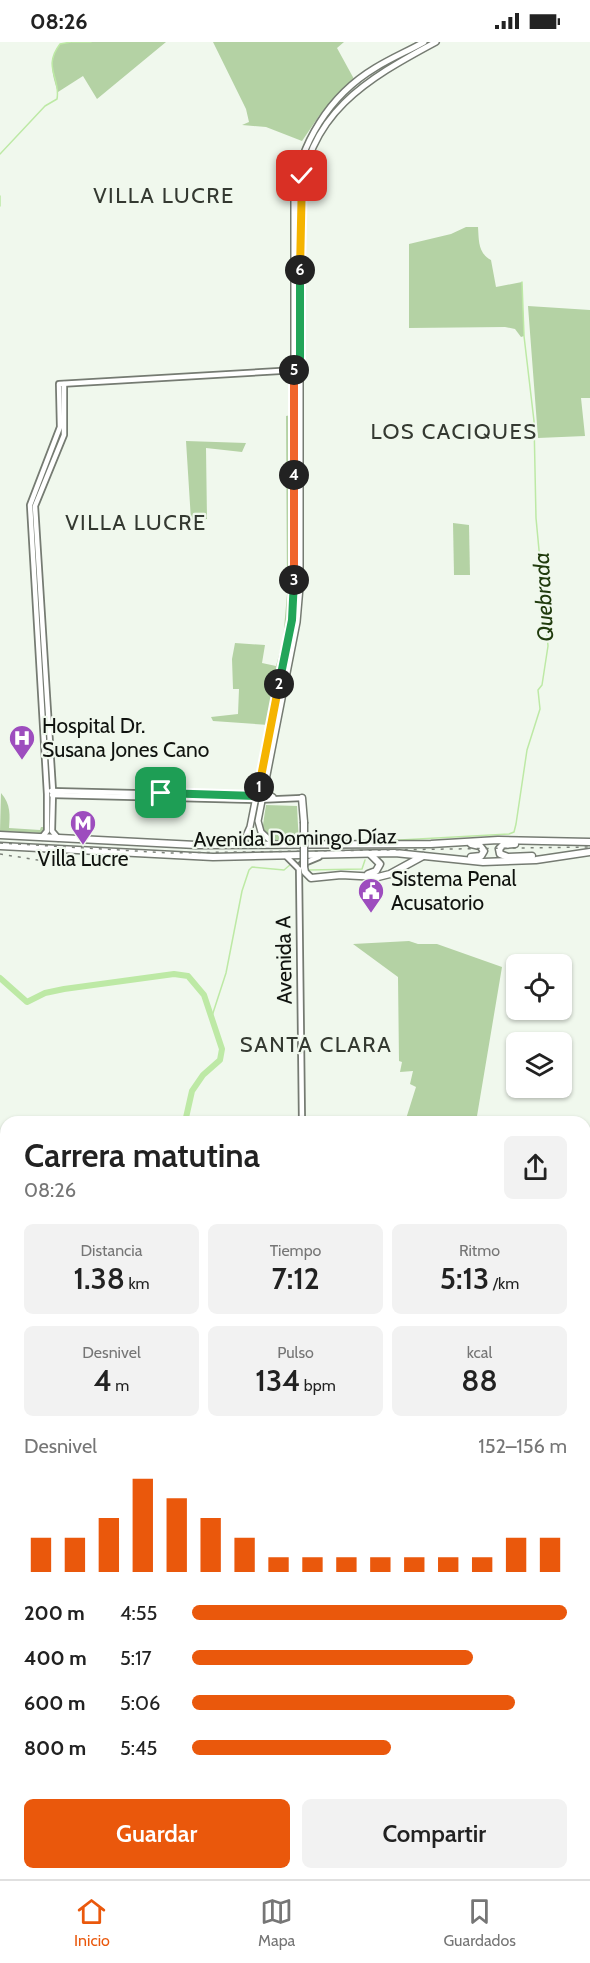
<!DOCTYPE html>
<html lang="es">
<head>
<meta charset="utf-8">
<style>
	:root { --surface:#fff; --page:#f2f2f2; --text:#222; --muted:#767676; --line:#e0e0e0; --accent:#ea580c }
	body { margin:0; font-family:Cabin,sans-serif; background:var(--page); color:var(--text); height:100vh; display:flex; flex-direction:column; font-size:22px; white-space:nowrap }
	* { box-sizing:border-box; margin:0 }
	p { font-size:20px; color:var(--muted) }
	.icon { flex:none; width:33px; height:33px; fill:none; stroke:currentColor; stroke-width:2; stroke-linecap:round; stroke-linejoin:round }
	.map { position:relative; flex:1; overflow:hidden }
	.drawer { position:absolute; left:0px; top:1074px; width:591px; height:764px; display:flex; flex-direction:column; background:var(--surface); border-radius:18px 18px 0 0; box-shadow:0 2px 4px #0004 }
	.drawer>* { flex:none }
	.fabs { position:absolute; left:506px; top:912px; display:grid; gap:12px }
	.fabs a { display:grid; place-items:center; width:66px; height:66px; border-radius:9px; background:var(--surface); box-shadow:0 2px 4px #0004; font-size:30px }
	.pin { position:absolute; display:grid; place-items:center; width:51px; height:51px; color:#fff; margin:-26px; border-radius:12px; box-shadow:0 3px 9px #0006 }
	.km { position:absolute; width:30px; height:30px; margin:-15px; border-radius:50%; background:#222; color:#fff; font-size:16px; line-height:30px; text-align:center }
	.round { display:grid; place-items:center; flex:none; width:63px; height:63px; border-radius:9px; background:var(--page) }
	.summary { display:flex; align-items:center; justify-content:space-between; height:102px; padding:0 24px }
	h1 { font-size:33px; font-weight:600; line-height:45px }
	.stats { display:grid; grid-template-columns:repeat(3,1fr); gap:9px; height:102px; padding:6px 24px }
	.stats div { display:grid; align-content:center; border-radius:9px; background:var(--page); text-align:center }
	.stats b { font-size:30px; font-weight:600 }
	.stats small { font-size:16px; font-weight:400 }
	.stats p { font-size:16px }
	.chart { height:168px; padding:12px 24px }
	.chart p { display:flex; justify-content:space-between }
	.chart svg { width:100%; height:108px; margin-top:6px; stroke:var(--accent); stroke-width:6 }
	.primary-button { display:flex; gap:12px; margin-top:auto; padding:12px 24px }
	.primary-button a { flex:1; height:69px; border-radius:9px; background:var(--accent); color:#fff; font-size:24px; font-weight:600; line-height:69px; text-align:center }
	.primary-button a+a { background:var(--page); color:var(--text) }
	ul { padding:0 24px; list-style:none; font-size:20px }
	li { display:grid; grid-template-columns:96px 72px 1fr; align-items:center; height:45px }
	li i { height:15px; border-radius:8px; background:var(--accent) }
	.status { display:flex; justify-content:space-between; align-items:center; height:42px; padding:0 30px; background:var(--surface); direction:ltr }
	.status svg { height:16px; fill:currentColor }
	.dock { display:flex; justify-content:space-around; align-items:center; height:84px; border-top:2px solid var(--line); background:var(--surface); font-size:16px; color:var(--muted) }
	.dock a { display:grid; justify-items:center; gap:3px }
	.dock .selected { color:var(--accent) }
	.map>svg:first-child { display:block }
	.green { fill:#b4d2a4 }
	.lines { fill:none; stroke-linecap:round; stroke-linejoin:round }
	.stream { stroke:#bde9a5; stroke-width:1.5 }
	.river { stroke:#bde9a5; stroke-width:6 }
	.tertiary-casing { stroke:#757b72; stroke-width:8 }
	.secondary-casing { stroke:#757b72; stroke-width:8 }
	.primary-casing { stroke:#757b72; stroke-width:9 }
	.motorway-casing { stroke:#757b72; stroke-width:10 }
	.tertiary { stroke:#fff; stroke-width:4.5 }
	.secondary { stroke:#fff; stroke-width:5 }
	.primary { stroke:#fff; stroke-width:6 }
	.motorway { stroke:#fff; stroke-width:7 }
	.rail { stroke:#7c827a; stroke-width:1.5; stroke-dasharray:3 6; stroke-linecap:butt }
	.primary-bridge-casing { stroke:#757b72; stroke-width:9; stroke-linecap:butt }
	.primary-bridge { stroke:#fff; stroke-width:6 }
	.split-1-casing { stroke:#fff; stroke-width:12 }
	.split-2-casing { stroke:#fff; stroke-width:12 }
	.split-3-casing { stroke:#fff; stroke-width:12 }
	.split-4-casing { stroke:#fff; stroke-width:12 }
	.split-5-casing { stroke:#fff; stroke-width:12 }
	.split-6-casing { stroke:#fff; stroke-width:12 }
	.split-7-casing { stroke:#fff; stroke-width:12 }
	.split-1 { stroke:#22a559; stroke-width:8 }
	.split-2 { stroke:#f5b400; stroke-width:8 }
	.split-3 { stroke:#22a559; stroke-width:8 }
	.split-4 { stroke:#f0652b; stroke-width:8 }
	.split-5 { stroke:#f0652b; stroke-width:8 }
	.split-6 { stroke:#22a559; stroke-width:8 }
	.split-7 { stroke:#f5b400; stroke-width:8 }
	.labels { text-anchor:middle; stroke-width:4.5; stroke-linejoin:round; paint-order:stroke }
	.poi-label { font-size:21px; fill:#10130f; stroke:#f0f8ed; text-anchor:start }
	.street-label { font-size:21px; fill:#10130f; stroke:#f0f8ed }
	.neighbourhood-label { font-size:22px; letter-spacing:1.5px; fill:#343931; stroke:#f0f8ed }
	.water-label { font-size:22px; font-style:italic; fill:#203b0d; stroke:#f0f8ed }
</style>
</head>
<body>
<div class="status"><b>08:26</b><svg viewBox="0 0 49 12"><path d="M0 12V9h3v3zM5 12V6h3v6zM10 12V3h3v9zM15 12V0h3v12zM26 1h20v11H26zM47 4h2v5h-2z"/></svg></div>
<div class="map">
<svg width="590" height="1837" viewBox="0 0 590 1837">
	<rect width="100%" height="100%" fill="#f0f8ed"/>
	<g class="green">
		<path d="M71 0H166L97 57 83 34 58 50C52 32 48 18 60 2Z"/>
		<path d="M213 0H344L337 6 354 37 319 74 302 99 266 85 242 83 249 80 246 67Z"/>
		<path d="M466 185H478C479 199 478 211 491 218L496 245 522 240 524 294 521 295 515 287 505 285 409 286V202L451 192Z"/>
		<path d="M528 264 590 268V356H581L585 394 538 396Z"/>
		<path d="M291 373 292 564 269 683 213 679 211 675 238 672 239 647H233L232 617 235 601 265 603 262 621 276 624 283 598 287 552 286 374Z"/>
		<path d="M186 399 246 401 242 410 206 406 207 477 191 478Z"/>
		<path d="M453 481 469 483 470 533H454Z"/>
		<path d="M1 751C11 762 10 774 9 786L40 788 41 785H45L44 789 41 791 0 789Z"/>
		<path d="M266 763 297 764 299 803 278 800 262 789Z"/>
		<path d="M409 899 418 902H437L502 925 476 1080H405L416 1045 410 1042 413 1029 400 1030 402 1020 399 1019 398 935 353 902Z"/>
		<path d="M585 1184 590 1185V1784L585 1785Z"/>
		<path d="M6 1818V1832H105L87 1837H0V1819Z"/>
	</g>
	<g class="lines">
		<g class="stream">
			<path d="M72 0H91"/>
			<path d="M0 112 45 64 57 57C61 35 42 26 60 2L71 0"/>
			<path d="M0 154V164"/>
			<path d="M382 799 509 792 514 790 516 782 527 708 540 667 538 648 542 643 548 604 536 476 534 379 524 294 522 240"/>
			<path d="M308 828 362 827 365 818"/>
			<path d="M212 974 226 931 242 849 249 828 252 825 284 828 291 822"/>
		</g>
		<g class="river">
			<path d="M0 936 27 960 45 951 64 947 174 932 188 934 204 953 222 1007 220 1018 203 1033 192 1049 185 1080"/>
			<path d="M59 1832 60 1837"/>
		</g>
		<g class="tertiary-casing">
			<g id="tertiary">
				<path d="M51 749 259 754"/>
				<path d="M52 753 256 758 302 756"/>
				<path d="M42 795 47 789V752L30 463 60 385 59 342 297 328"/>
				<path d="M58 796 52 789 53 749 35 464 64 393V342"/>
				<path d="M287 815 299 827 302 1080"/>
				<path d="M302 822 319 815"/>
				<path d="M0 1226 6 1231"/>
			</g>
		</g>
		<g class="secondary-casing">
			<g id="secondary">
				<path d="M266 745 267 751 273 755"/>
				<path d="M273 801 261 790 258 779 297 580 300 545V159C306 72 367 37 436 0"/>
				<path d="M236 802 245 796 250 785 294 562V153C299 102 330 53 375 26 391 16 408 9 424 0"/>
				<path d="M585 1178 590 1179"/>
				<path d="M0 1291H6"/>
				<path d="M0 1599H6"/>
				<path d="M0 1604 6 1603"/>
				<path d="M350 1837 351 1832"/>
			</g>
		</g>
		<g class="primary-casing">
			<g id="primary">
				<path d="M302 756 304 780"/>
				<path d="M0 793 196 803 431 802 498 798 590 800"/>
				<path d="M471 802 480 804 484 809 481 814 471 815"/>
				<path d="M515 802 503 803 499 807 500 812 508 815 532 814"/>
				<path d="M0 804 213 815 395 811 483 820 536 818 590 810"/>
				<path d="M304 825 305 830 311 836 341 833 378 835 390 832 423 814"/>
				<path d="M368 832 376 829 380 822 370 812"/>
			</g>
		</g>
		<g class="motorway-casing">
			<g id="motorway">
				<path d="M394 1832 398 1837"/>
				<path d="M432 1832 455 1837"/>
				<path d="M471 1832 489 1837"/>
				<path d="M497 1832 508 1837"/>
				<path d="M126 1837 146 1832"/>
				<path d="M151 1837 174 1832"/>
			</g>
		</g>
		<use href="#tertiary" class="tertiary"/>
		<use href="#secondary" class="secondary"/>
		<use href="#primary" class="primary"/>
		<use href="#motorway" class="motorway"/>
		<g class="rail">
			<path d="M0 801 170 811 590 805"/>
			<path d="M0 812 44 819"/>
		</g>
		<g class="primary-bridge-casing">
			<path id="primary-bridge" d="M304 780V825"/>
		</g>
		<use href="#primary-bridge" class="primary-bridge"/>
	</g>
	<g class="lines">
		<g class="split-1-casing">
			<path id="split-1" d="M161 751 257 754 259 745"/>
		</g>
		<g class="split-2-casing">
			<path id="split-2" d="M259 745 279 642"/>
		</g>
		<g class="split-3-casing">
			<path id="split-3" d="M279 642 292 578 294 538"/>
		</g>
		<g class="split-4-casing">
			<path id="split-4" d="M294 433V538"/>
		</g>
		<g class="split-5-casing">
			<path id="split-5" d="M294 433V328"/>
		</g>
		<g class="split-6-casing">
			<path id="split-6" d="M294 328H300V228"/>
		</g>
		<g class="split-7-casing">
			<path id="split-7" d="M300 228 302 134"/>
		</g>
		<use href="#split-1" class="split-1"/>
		<use href="#split-2" class="split-2"/>
		<use href="#split-3" class="split-3"/>
		<use href="#split-4" class="split-4"/>
		<use href="#split-5" class="split-5"/>
		<use href="#split-6" class="split-6"/>
		<use href="#split-7" class="split-7"/>
	</g>
	<defs>
		<g id="hospital-pin" transform="scale(1.35)"><path d="M0 17L-7.5 6A9.5 9.5 0 1 1 7.5 6Z" fill="#9d4dbe" stroke="#f0f8ed"/><path d="M-5-5h3v3.5h4V-5h3V5h-3V1.5h-4V5h-3Z" fill="#fff"/></g>
		<g id="metro-pin" transform="scale(1.35)"><path d="M0 17L-7.5 6A9.5 9.5 0 1 1 7.5 6Z" fill="#9d4dbe" stroke="#f0f8ed"/><path d="M-5.5 5V-5H-3L0 0L3-5H5.5V5H3V-.5L0 4L-3-.5V5Z" fill="#fff"/></g>
		<g id="civic-pin" transform="scale(1.35)"><path d="M0 17L-7.5 6A9.5 9.5 0 1 1 7.5 6Z" fill="#9d4dbe" stroke="#f0f8ed"/><path d="M-.6-6.5H3V-4.5H.6V-3L4-1V1h2V6H-6V1h2V-1L-.6-3ZM-1.2 2.5V6h2.4V2.5Z" fill="#fff"/></g>
	</defs>
	<g fill-rule="evenodd">
		<use href="#hospital-pin" x="22" y="696"/>
		<use href="#metro-pin" x="83" y="781"/>
		<use href="#civic-pin" x="371" y="849"/>
	</g>
	<g class="labels">
		<g class="poi-label">
			<text x="42" y="691">Hospital Dr.<tspan x="42" dy="24">Susana Jones Cano</tspan></text>
			<text x="83" y="824" text-anchor="middle">Villa Lucre</text>
			<text x="391" y="844">Sistema Penal<tspan x="391" dy="24">Acusatorio</tspan></text>
		</g>
		<g class="street-label">
			<text transform="translate(295 796) rotate(-1)" y="7">Avenida Domingo Díaz</text>
			<text transform="translate(284 918) rotate(-91)" y="7">Avenida A</text>
		</g>
		<g class="neighbourhood-label">
			<text x="164" y="161">VILLA LUCRE</text>
			<text x="454" y="397">LOS CACIQUES</text>
			<text x="136" y="488">VILLA LUCRE</text>
			<text x="316" y="1010">SANTA CLARA</text>
		</g>
		<g class="water-label">
			<text transform="translate(543 555) rotate(-93)" y="8">Quebrada</text>
		</g>
	</g>
</svg>
<div class="fabs">
<a><svg class="icon" aria-label="locate" viewBox="0 0 24 24"><circle cx="12" cy="12" r="6"/><path d="M12 2v4M12 18v4M2 12h4M18 12h4"/></svg></a>
<a><svg class="icon" aria-label="layers" viewBox="0 0 24 24"><path d="M12 4l9 5-9 5-9-5zM3 14l9 5 9-5"/></svg></a>
</div>
<div class="pin" style="left:161px;top:751px;background:#1e9e55"><svg class="icon" aria-label="arrive" viewBox="0 0 24 24"><path d="M6 21V4h12l-3 4 3 4H6"/></svg></div>
<div class="pin" style="left:302px;top:134px;background:#d93025"><svg class="icon" aria-label="check" viewBox="0 0 24 24"><path d="M5 12l5 5 9-10"/></svg></div>
<b class="km" style="left:259px;top:745px">1</b>
<b class="km" style="left:279px;top:642px">2</b>
<b class="km" style="left:294px;top:538px">3</b>
<b class="km" style="left:294px;top:433px">4</b>
<b class="km" style="left:294px;top:328px">5</b>
<b class="km" style="left:300px;top:228px">6</b>
<section class="drawer">
<div class="summary"><div><h1>Carrera matutina</h1><p>08:26</p></div><a class="round"><svg class="icon" aria-label="share" viewBox="0 0 24 24"><path d="M12 15V3M7 8l5-5 5 5M5 13v7h14v-7"/></svg></a></div>
<div class="stats">
<div><p>Distancia</p><b>1.38<small> km</small></b></div>
<div><p>Tiempo</p><b>7:12</b></div>
<div><p>Ritmo</p><b>5:13<small> /km</small></b></div>
</div>
<div class="stats">
<div><p>Desnivel</p><b>4<small> m</small></b></div>
<div><p>Pulso</p><b>134<small> bpm</small></b></div>
<div><p>kcal</p><b>88</b></div>
</div>
<div class="chart"><p><span>Desnivel</span>152–156 m</p>
<svg viewBox="0 0 160 44" preserveAspectRatio="none"><path d="M5 44V30M15 44V30M25 44V22M35 44V6M45 44V14M55 44V22M65 44V30M75 44V38M85 44V38M95 44V38M105 44V38M115 44V38M125 44V38M135 44V38M145 44V30M155 44V30"/></svg>
</div>
<ul>
<li><b>200 m</b>4:55<i style="width:100%"></i></li>
<li><b>400 m</b>5:17<i style="width:75%"></i></li>
<li><b>600 m</b>5:06<i style="width:86%"></i></li>
<li><b>800 m</b>5:45<i style="width:53%"></i></li>
</ul>
<div class="primary-button"><a>Guardar</a><a>Compartir</a></div>
</section>
</div>
<nav class="dock">
<a class="selected"><svg class="icon" aria-label="home" viewBox="0 0 24 24"><path d="M3 11l9-7 9 7M6 9v11h12V9"/></svg>Inicio</a>
<a><svg class="icon" aria-label="map" viewBox="0 0 24 24"><path d="M3 6l6-2 6 2 6-2v14l-6 2-6-2-6 2zM9 4v14M15 6v14"/></svg>Mapa</a>
<a><svg class="icon" aria-label="saved" viewBox="0 0 24 24"><path d="M7 4h10v16l-5-4-5 4z"/></svg>Guardados</a>
</nav>
</body>
</html>
